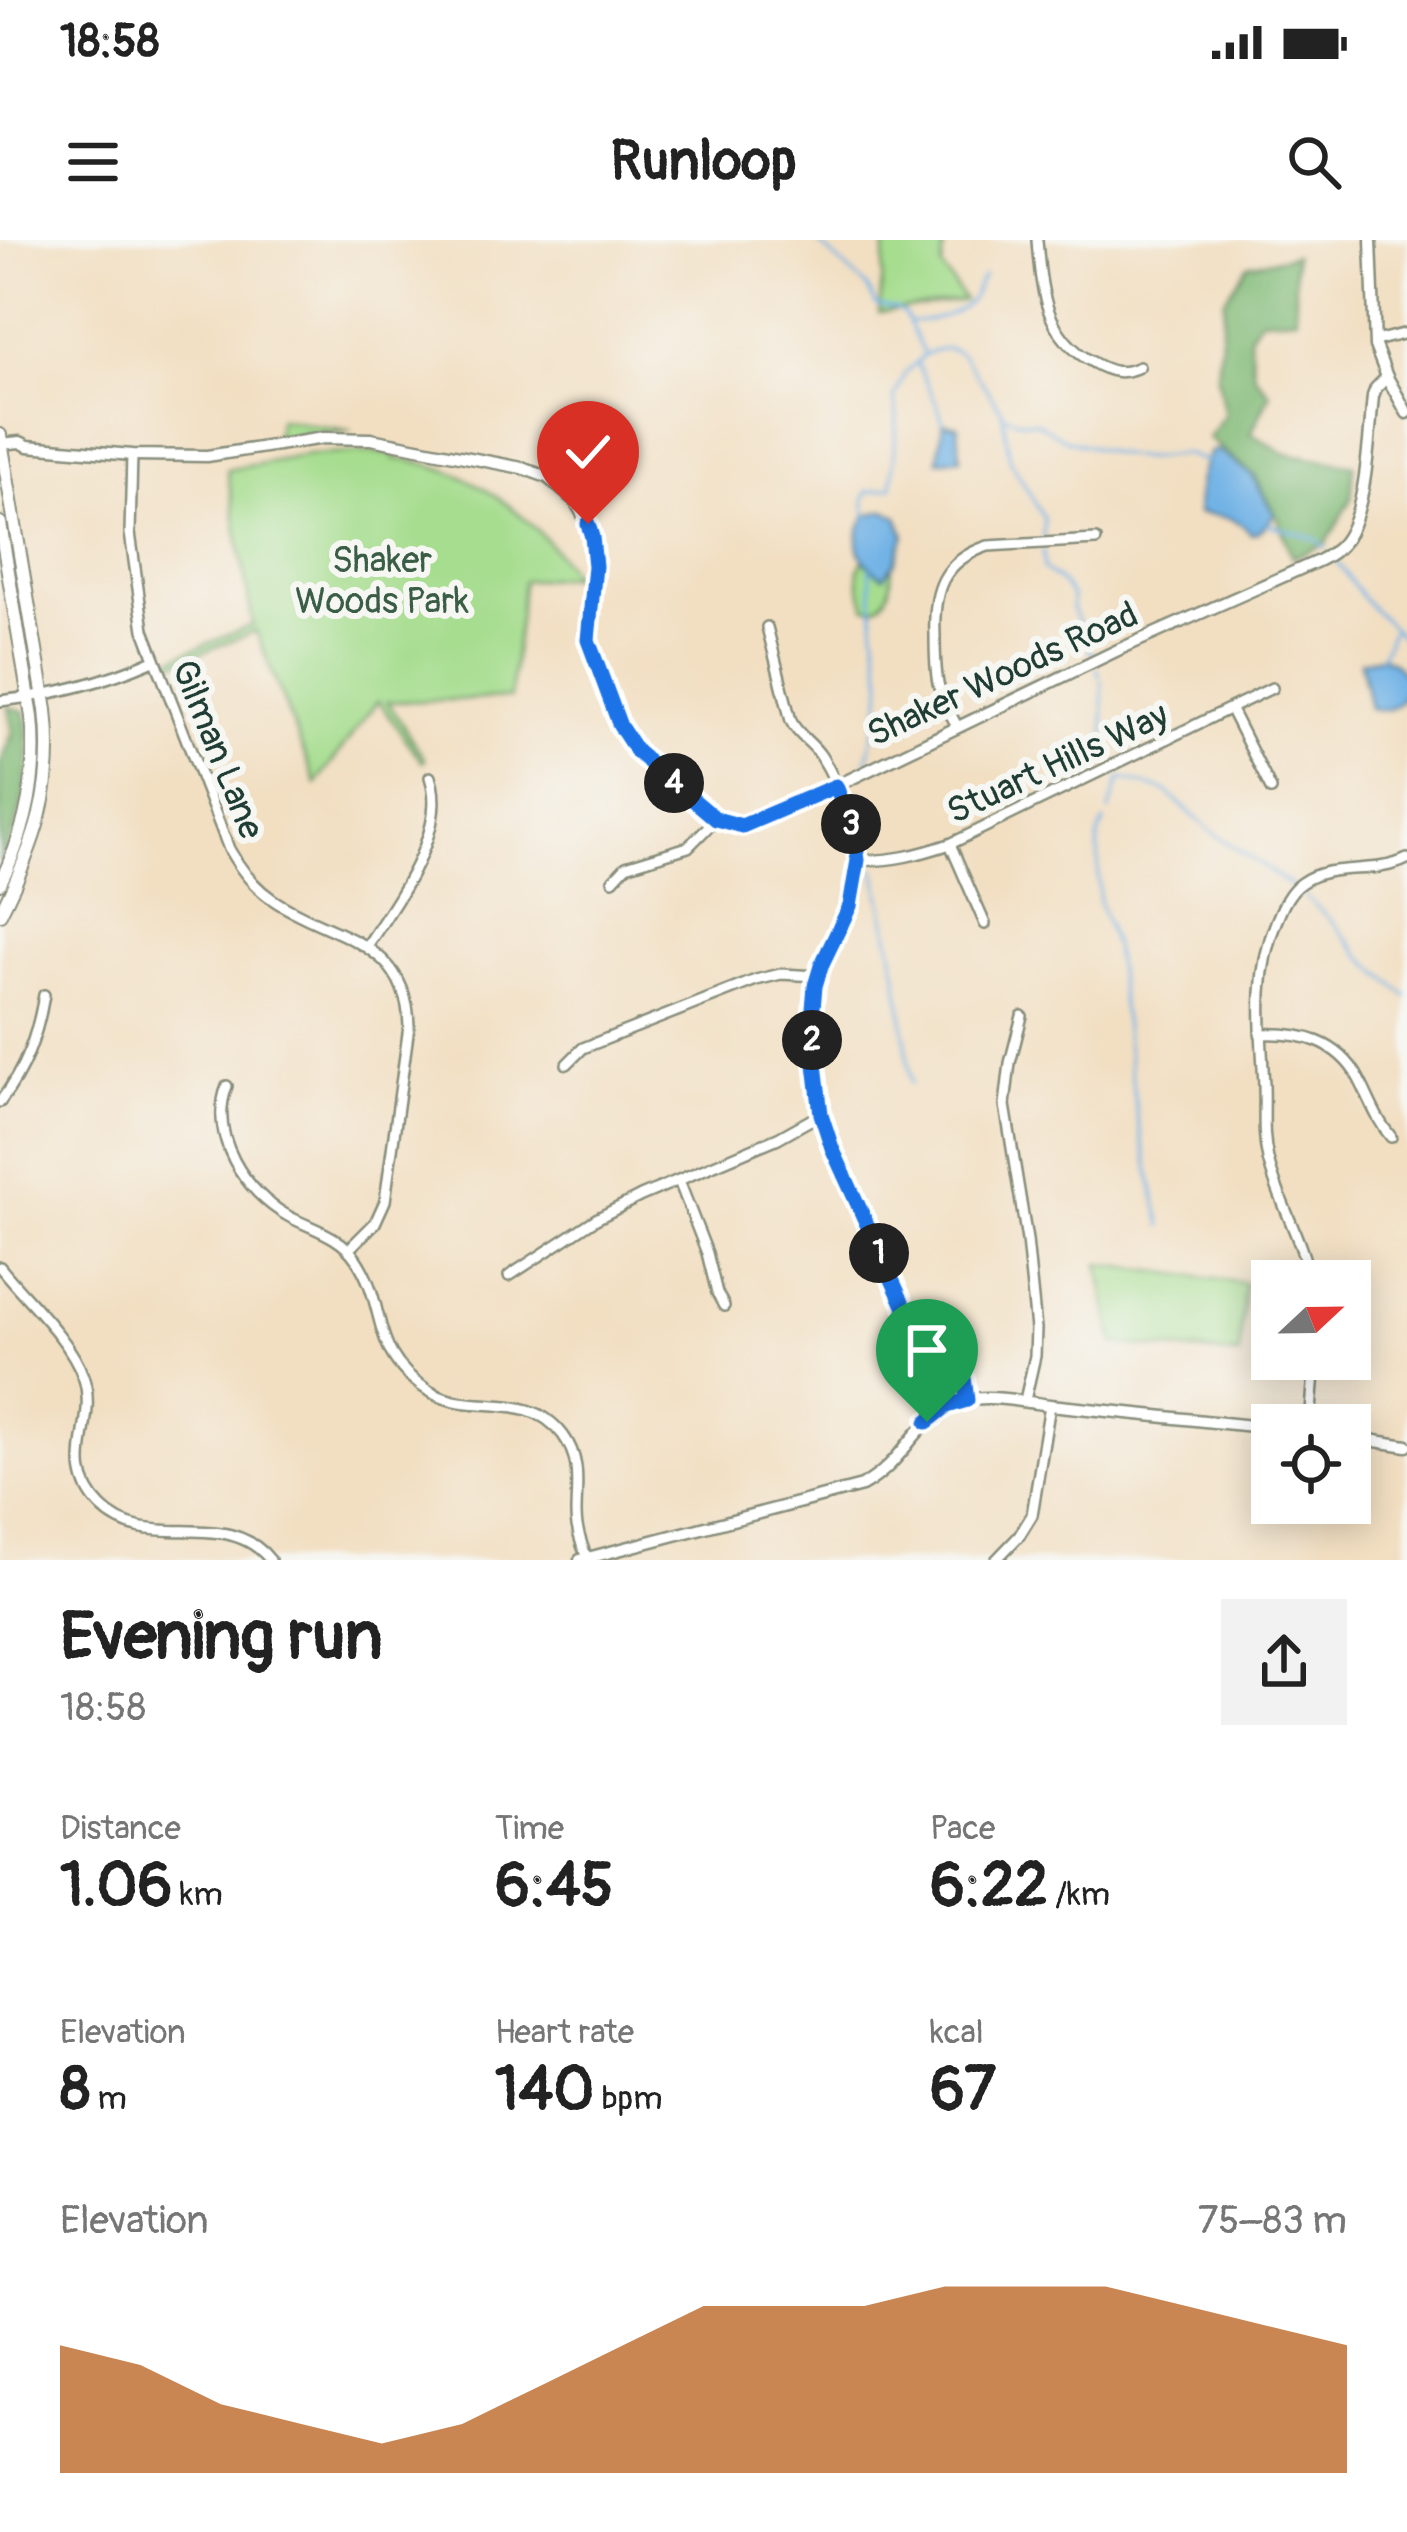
<!DOCTYPE html>
<html lang="en">
<head>
<meta charset="utf-8">
<style>
	:root { --surface:#fff; --page:#f2f2f2; --text:#222; --muted:#767676; --accent:#b45309 }
	body { margin:0; font-family:Pangolin,sans-serif; background:var(--page); color:var(--text); height:100vh; display:flex; flex-direction:column; font-size:45px; white-space:nowrap }
	* { box-sizing:border-box; margin:0 }
	p { font-size:39px; color:var(--muted) }
	.icon { flex:none; width:66px; height:66px; fill:none; stroke:currentColor; stroke-width:2; stroke-linecap:round; stroke-linejoin:round }
	.map { position:relative; height:1320px; overflow:hidden }
	.drawer { display:flex; flex-direction:column; background:var(--surface); flex:1 }
	.drawer>* { flex:none }
	.needle { width:78px; rotate:68deg }
	.fabs { position:absolute; left:1251px; top:1020px; display:grid; gap:24px }
	.fabs a { display:grid; place-items:center; width:120px; height:120px; border-radius:0px; background:var(--surface); box-shadow:0 6px 30px #0003; font-size:60px }
	.pin { position:absolute; display:grid; place-items:center; width:102px; height:102px; color:#fff; margin:-123px -51px; border-radius:50% 50% 50% 0; rotate:-45deg; box-shadow:0 0 12px #0007 }
	.pin .icon { rotate:45deg }
	.km { position:absolute; width:60px; height:60px; margin:-30px; border-radius:50%; background:#222; color:#fff; font-size:33px; line-height:60px; text-align:center }
	.round { display:grid; place-items:center; flex:none; width:126px; height:126px; border-radius:0px; background:var(--page) }
	.overview { display:flex; align-items:center; justify-content:space-between; height:204px; padding:0 60px }
	h1 { font-size:66px; font-weight:800; line-height:90px }
	.figures { display:grid; grid-template-columns:repeat(3,1fr); gap:18px; height:204px; padding:12px 60px }
	.figures div { display:grid; align-content:center }
	.figures b { font-size:60px; font-weight:800 }
	.figures small { font-size:33px; font-weight:400 }
	.figures p { font-size:33px }
	.chart { height:336px; padding:24px 60px }
	.chart p { display:flex; justify-content:space-between }
	.chart svg { width:100%; height:216px; margin-top:12px; fill:var(--accent); opacity:.7 }
	.status { display:flex; justify-content:space-between; align-items:center; height:84px; padding:0 60px; background:var(--surface); direction:ltr }
	.status svg { height:33px; fill:currentColor }
	header { display:flex; justify-content:space-between; align-items:center; height:156px; padding:0 60px; background:var(--surface); font-size:54px; font-weight:800 }
	.map>svg:first-child { display:block }
	.green { fill:#a6dd8e; stroke:#628d61; stroke-width:3 }
	.forest { fill:#84bc79; stroke:#527c56; stroke-width:3 }
	.water { fill:#72b3e6; stroke:#48788d; stroke-width:3 }
	.lines { fill:none; stroke-linecap:round; stroke-linejoin:round }
	.stream { stroke:#72b3e6; stroke-width:3 }
	.minor-casing { stroke:#888e7b; stroke-width:14 }
	.tertiary-casing { stroke:#888e7b; stroke-width:15 }
	.secondary-casing { stroke:#888e7b; stroke-width:16 }
	.minor { stroke:#fff; stroke-width:9 }
	.tertiary { stroke:#fff; stroke-width:10 }
	.secondary { stroke:#fff; stroke-width:12 }
	.route-casing { stroke:#fff; stroke-width:24 }
	.route { stroke:#1a73e8; stroke-width:15 }
	.labels { text-anchor:middle; stroke-width:12; stroke-linejoin:round; paint-order:stroke }
	.park-label { font-size:36px; fill:#3a5d46; stroke:#f6f6f2 }
	.street-label { font-size:36px; fill:#1f3d34; stroke:#f6f6f2 }
</style>
</head>
<body>
<div class="status"><b>18:58</b><svg viewBox="0 0 49 12"><path d="M0 12V9h3v3zM5 12V6h3v6zM10 12V3h3v9zM15 12V0h3v12zM26 1h20v11H26zM47 4h2v5h-2z"/></svg></div>
<header><svg class="icon" aria-label="menu" viewBox="0 0 24 24"><path d="M4 6h16M4 12h16M4 18h16"/></svg>Runloop<svg class="icon" aria-label="search" viewBox="0 0 24 24"><circle cx="10" cy="10" r="6"/><path d="M15 15l6 6"/></svg></header>
<div class="map">
<svg width="1407" height="1320" viewBox="0 0 1407 1320">
	<rect width="100%" height="100%" fill="#f6f6f2"/>
	<filter id="ink" filterUnits="userSpaceOnUse"><feTurbulence type="fractalNoise" baseFrequency=".00833" numOctaves="2"/><feDisplacementMap in="SourceGraphic" scale="24" xChannelSelector="R" yChannelSelector="G"/><feConvolveMatrix kernelMatrix="1 2 1 2 8 2 1 2 1" color-interpolation-filters="sRGB"/></filter>
	<filter id="wash" filterUnits="userSpaceOnUse"><feTurbulence type="fractalNoise" baseFrequency=".004" numOctaves="4" result="noise"/><feDisplacementMap in="SourceGraphic" scale="48" xChannelSelector="R" yChannelSelector="G"/><feGaussianBlur stdDeviation="2.7" result="paint"/><feColorMatrix in="noise" values="0 0 0 0 0 0 0 0 0 0 0 0 0 0 0 0 0 1.4 0 .05"/><feComposite in="paint" operator="in"/></filter>
	<g filter="url(#wash)">
		<rect width="100%" height="100%" fill="#f2dfc2"/>
		<g class="green">
			<path d="M886 0H944L942 27 964 60 879 73Z"/>
			<path d="M279 179 352 191 304 194 275 201Z"/>
			<path d="M371 212 395 215V219C467 224 536 276 573 336L523 341 510 458 388 462 425 520 422 522 380 463 377 462 316 544 256 391 167 426 165 421 253 385 227 230 307 215Z"/>
			<path d="M863 320 881 335 884 336 892 326C891 344 892 358 874 368L866 367C862 352 853 333 863 320Z"/>
			<path d="M1099 1024 1245 1043 1239 1115 1114 1104Z"/>
		</g>
		<g class="forest">
			<path d="M1294 15 1296 77 1260 79 1249 96 1254 134 1270 154 1251 193 1284 213 1354 225 1351 260 1326 304 1292 318 1278 278 1255 236 1208 198 1225 174 1217 136 1225 59 1248 25Z"/>
			<path d="M8 467 25 471C36 522 23 578 0 623V525L13 492Z"/>
		</g>
		<g class="water">
			<path d="M943 183 958 186 960 218 938 221Z"/>
			<path d="M1217 210 1252 235 1274 274C1269 283 1261 292 1251 294 1240 276 1218 276 1198 273 1196 250 1200 232 1210 212Z"/>
			<path d="M886 270 898 277 905 295 895 322 884 336C858 323 850 300 867 275Z"/>
			<path d="M1381 417 1393 422 1407 437C1407 460 1392 476 1370 468L1360 421Z"/>
		</g>
		<g class="lines">
			<g class="stream">
				<path d="M815 0 867 47 876 65 897 69 905 75 924 115C938 108 951 104 964 117L1002 171 1010 219 1044 279 1043 298"/>
				<path d="M911 82C928 82 956 75 969 62 977 54 976 44 984 36"/>
				<path d="M917 124 938 166 943 183"/>
				<path d="M1006 176 1024 182H1036L1067 200 1116 214 1143 219 1184 214 1208 222"/>
				<path d="M867 275 864 261 867 252 892 247 897 176 894 158 905 133 924 115"/>
				<path d="M1268 284 1316 299 1326 309"/>
				<path d="M1043 311 1044 329 1061 342 1072 357V368L1092 415"/>
				<path d="M1335 319 1364 360 1407 402"/>
				<path d="M1381 417 1392 391"/>
				<path d="M1097 428 1100 436"/>
				<path d="M1102 441 1105 502 1112 520"/>
				<path d="M867 522 881 460 882 439 875 390 870 328"/>
				<path d="M1121 538 1164 550 1211 591 1294 648"/>
				<path d="M863 552 861 567 870 611"/>
				<path d="M1109 571 1120 540"/>
				<path d="M835 580 842 576"/>
				<path d="M1104 582 1098 595 1099 661 1114 706 1137 878 1162 986"/>
				<path d="M875 629 897 734 911 843"/>
				<path d="M1304 656 1331 680 1365 720 1407 756"/>
			</g>
		</g>
	</g>
	<g filter="url(#ink)">
		<g class="lines">
			<g class="minor-casing">
				<g id="minor">
					<path d="M1037 0C1041 50 1045 97 1094 123 1110 132 1122 135 1139 127"/>
					<path d="M1375 101 1407 93"/>
					<path d="M132 215 130 293 144 390 229 609C240 629 253 646 272 659 329 699 407 697 409 786L385 961 375 983 349 1009"/>
					<path d="M767 387 791 481C798 496 812 502 821 516 832 533 841 554 848 574 882 671 806 703 811 793 812 815 817 853 822 875 828 904 843 932 856 959 872 996 888 1032 905 1068 915 1084 927 1088 942 1098 962 1113 964 1136 967 1159"/>
					<path d="M0 461C54 455 104 442 154 420"/>
					<path d="M1231 470 1271 549"/>
					<path d="M957 486C950 473 941 458 938 443 935 428 935 411 935 395 933 351 942 321 988 306L1096 300"/>
					<path d="M950 604 985 684"/>
					<path d="M858 620C891 622 920 614 950 604L1272 448"/>
					<path d="M613 640 626 626 688 607 716 579"/>
					<path d="M367 706C395 663 449 591 430 537"/>
					<path d="M1022 776 1010 823 1005 865 1027 1000 1036 1089 1035 1116 1025 1160"/>
					<path d="M1260 794C1300 792 1338 800 1359 839 1370 860 1376 879 1391 897"/>
					<path d="M567 824 583 808 756 740 781 734 817 736"/>
					<path d="M227 846C208 896 245 952 288 976 312 989 340 995 356 1019 389 1068 367 1112 429 1151 473 1178 526 1147 563 1195 582 1221 576 1245 576 1274 576 1289 581 1304 587 1318"/>
					<path d="M0 862C25 829 37 797 44 755"/>
					<path d="M679 941 707 1013 717 1053 724 1066"/>
					<path d="M0 1027C26 1060 69 1097 83 1136 100 1183 58 1224 101 1267 148 1315 227 1265 270 1320"/>
					<path d="M509 1036 596 979 641 956 778 898 821 874"/>
					<path d="M1310 1041C1302 998 1278 961 1268 919 1262 894 1265 871 1264 845 1261 788 1254 736 1276 682 1282 668 1288 652 1301 643 1332 621 1373 636 1407 619"/>
					<path d="M1310 1185 1315 1119"/>
					<path d="M996 1320 1019 1296 1032 1275 1050 1165"/>
				</g>
			</g>
			<g class="tertiary-casing">
				<g id="tertiary">
					<path d="M1371 0 1375 106 1387 137 1407 173"/>
					<path d="M1 204 20 202 28 206 132 215 207 216 324 198 371 199 522 228 547 237 575 261 588 284 595 326 588 390 590 409 619 486 637 512 716 579 742 586 836 546 1120 409 1318 321C1326 317 1335 312 1341 305 1367 277 1369 194 1373 156L1376 148 1387 137"/>
					<path d="M1350 1197 1407 1206"/>
					<path d="M580 1320 862 1246C883 1234 896 1219 911 1200 956 1145 987 1157 1050 1165L1272 1188"/>
				</g>
			</g>
			<g class="secondary-casing">
				<g id="secondary">
					<path d="M0 195 46 470C55 549 35 605 0 674"/>
					<path d="M0 283 32 477C38 536 27 590 0 643"/>
				</g>
			</g>
			<use href="#minor" class="minor"/>
			<use href="#tertiary" class="tertiary"/>
			<use href="#secondary" class="secondary"/>
		</g>
	</g>
	<g class="lines" filter="url(#ink)">
		<g class="route-casing">
			<path id="route" d="M588 284 592 297 595 326 588 400 620 486 637 512 716 579 742 586 836 546 854 593 858 620 850 666 821 726 815 746 811 791 821 874 832 908 905 1068C915 1084 927 1088 942 1098 963 1113 964 1137 967 1160L947 1166 927 1182"/>
		</g>
		<use href="#route" class="route"/>
	</g>
	<g class="labels">
		<g class="park-label">
			<text x="382" y="332">Shaker<tspan x="382" dy="41">Woods Park</tspan></text>
		</g>
		<g class="street-label">
			<text transform="translate(1002 433) rotate(-25)" y="13">Shaker Woods Road</text>
			<text transform="translate(219 509) rotate(68)" y="13">Gilman Lane</text>
			<text transform="translate(1057 522) rotate(-25)" y="13">Stuart Hills Way</text>
		</g>
	</g>
</svg>
<div class="fabs">
<a><svg class="needle" viewBox="-14 -14 28 28"><path d="M0-13l5 13h-10z" fill="#e53935"/><path d="M0 13l5-13h-10z" fill="#767676"/></svg></a>
<a><svg class="icon" aria-label="locate" viewBox="0 0 24 24"><circle cx="12" cy="12" r="6"/><path d="M12 2v4M12 18v4M2 12h4M18 12h4"/></svg></a>
</div>
<div class="pin" style="left:927px;top:1182px;background:#1e9e55"><svg class="icon" aria-label="arrive" viewBox="0 0 24 24"><path d="M6 21V4h12l-3 4 3 4H6"/></svg></div>
<div class="pin" style="left:588px;top:284px;background:#d93025"><svg class="icon" aria-label="check" viewBox="0 0 24 24"><path d="M5 12l5 5 9-10"/></svg></div>
<b class="km" style="left:879px;top:1013px">1</b>
<b class="km" style="left:812px;top:800px">2</b>
<b class="km" style="left:851px;top:584px">3</b>
<b class="km" style="left:674px;top:543px">4</b>
</div>
<section class="drawer">
<div class="overview"><div><h1>Evening run</h1><p>18:58</p></div><a class="round"><svg class="icon" aria-label="share" viewBox="0 0 24 24"><path d="M12 15V3M7 8l5-5 5 5M5 13v7h14v-7"/></svg></a></div>
<div class="figures">
<div><p>Distance</p><b>1.06<small> km</small></b></div>
<div><p>Time</p><b>6:45</b></div>
<div><p>Pace</p><b>6:22<small> /km</small></b></div>
</div>
<div class="figures">
<div><p>Elevation</p><b>8<small> m</small></b></div>
<div><p>Heart rate</p><b>140<small> bpm</small></b></div>
<div><p>kcal</p><b>67</b></div>
</div>
<div class="chart"><p><span>Elevation</span>75–83 m</p>
<svg viewBox="0 0 160 44" preserveAspectRatio="none"><path d="M0 44V18L10 22L20 30L30 34L40 38L50 34L60 26L70 18L80 10L90 10L100 10L110 6L120 6L130 6L140 10L150 14L160 18V44z"/></svg>
</div>
</section>
</body>
</html>
